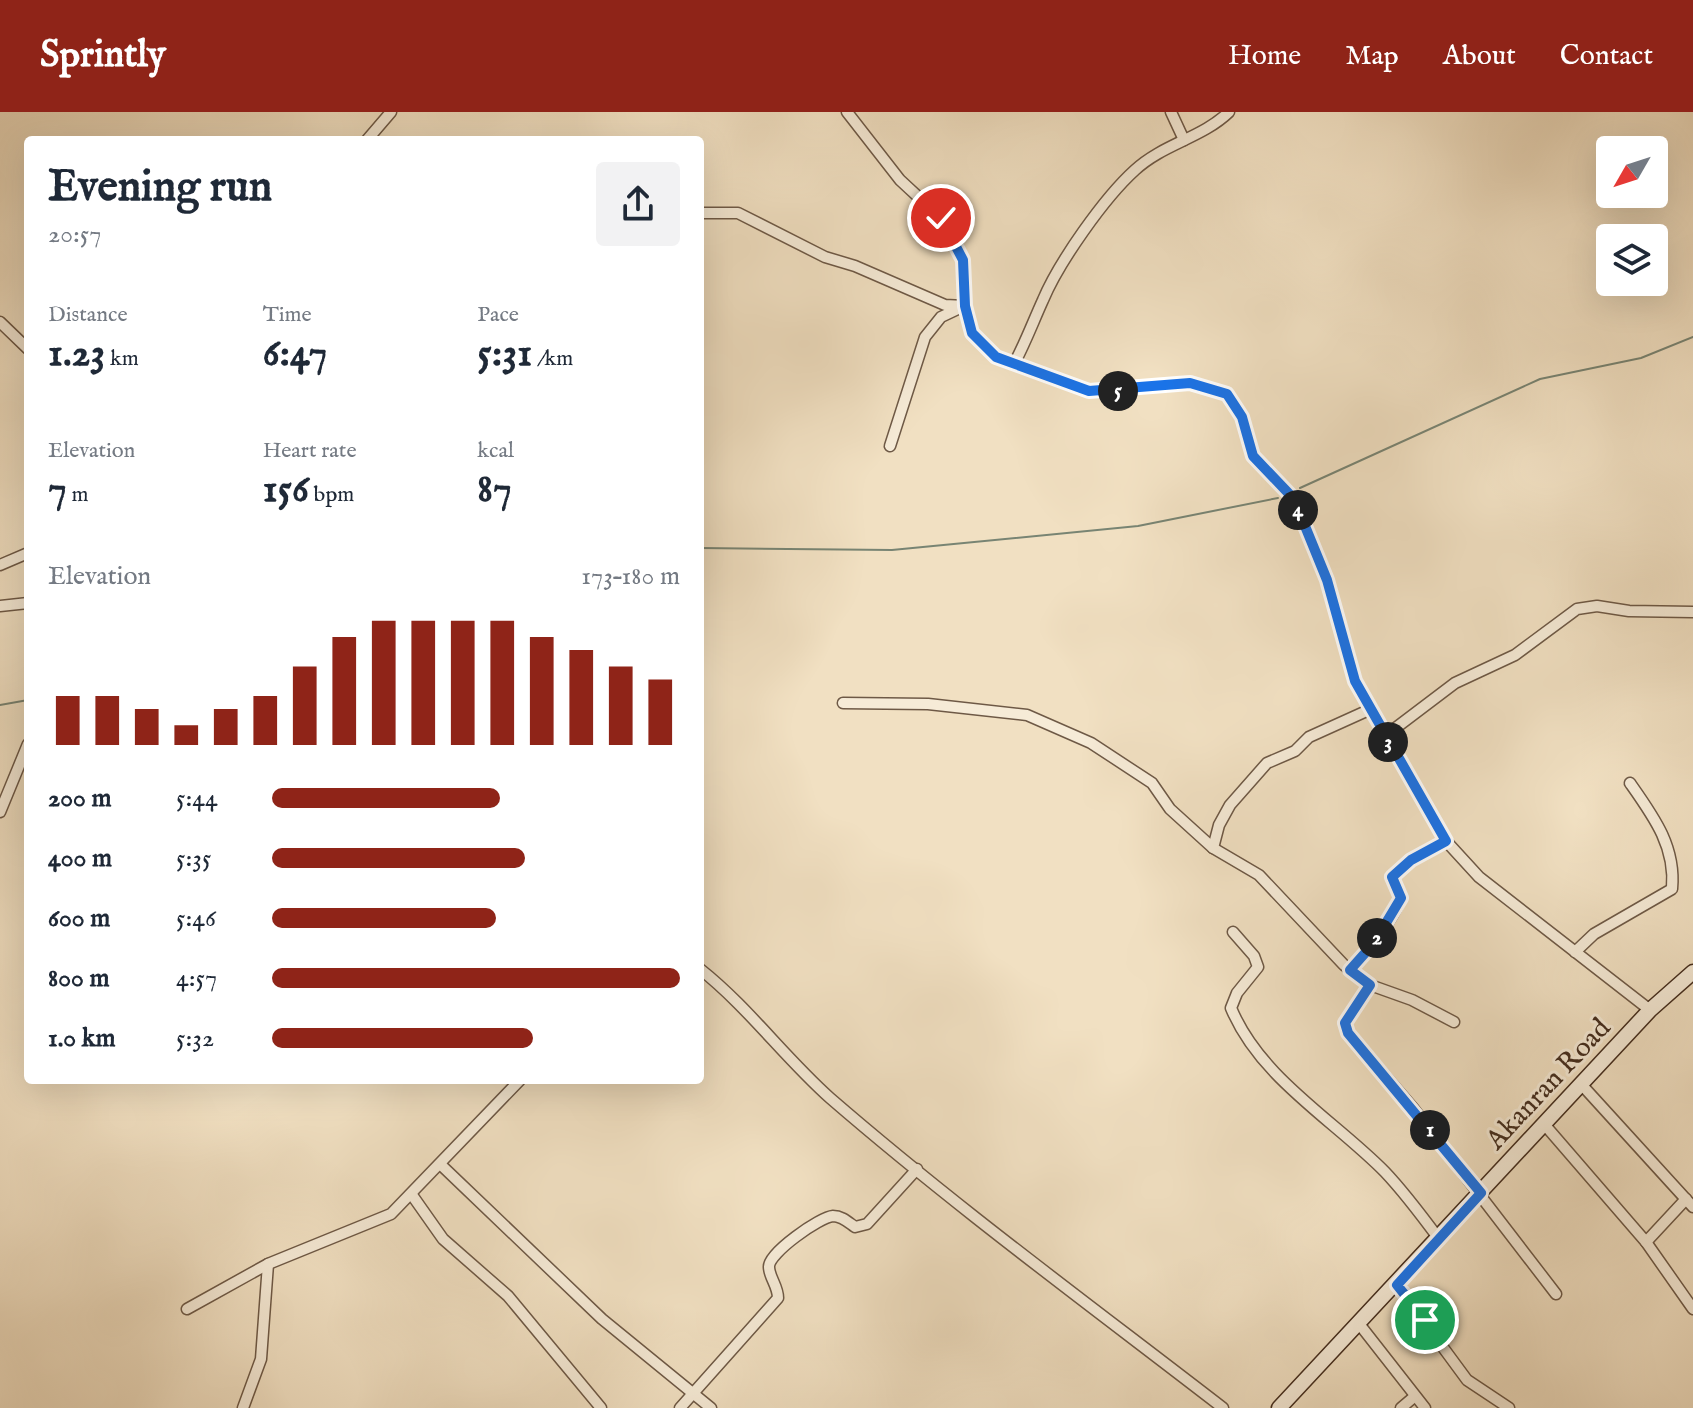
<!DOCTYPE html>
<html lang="en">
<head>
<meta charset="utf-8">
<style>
	:root { --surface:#fff; --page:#f2f2f3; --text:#1f2937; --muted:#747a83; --accent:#8f2418 }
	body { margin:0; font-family:"IM FELL English",serif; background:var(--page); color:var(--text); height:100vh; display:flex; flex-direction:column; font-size:30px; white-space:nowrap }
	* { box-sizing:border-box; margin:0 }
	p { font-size:26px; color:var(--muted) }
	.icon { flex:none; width:44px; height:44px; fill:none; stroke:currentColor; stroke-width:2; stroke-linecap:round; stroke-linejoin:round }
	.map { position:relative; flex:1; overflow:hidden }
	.side { position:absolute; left:24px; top:24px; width:680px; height:948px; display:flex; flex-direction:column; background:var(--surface); border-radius:8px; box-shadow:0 8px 32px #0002 }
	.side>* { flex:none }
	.needle { width:52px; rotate:231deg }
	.tools { position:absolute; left:1596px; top:24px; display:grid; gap:16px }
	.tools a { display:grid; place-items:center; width:72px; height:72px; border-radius:8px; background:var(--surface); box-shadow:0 8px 32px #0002; font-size:40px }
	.pin { position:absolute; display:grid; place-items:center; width:68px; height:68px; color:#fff; margin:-34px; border:4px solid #fff; border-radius:50%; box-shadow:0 2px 8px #0007 }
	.km { position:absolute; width:40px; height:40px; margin:-20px; border-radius:50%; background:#222; color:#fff; font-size:22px; line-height:40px; text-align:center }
	.round { display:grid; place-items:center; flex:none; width:84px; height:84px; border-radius:8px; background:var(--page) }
	.summary { display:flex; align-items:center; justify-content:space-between; height:136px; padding:0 24px }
	h1 { font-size:44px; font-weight:700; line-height:60px }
	.figures { display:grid; grid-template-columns:repeat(3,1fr); gap:12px; height:136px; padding:8px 24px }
	.figures div { display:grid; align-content:center }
	.figures b { font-size:40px; font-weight:700 }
	.figures small { font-size:22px; font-weight:400 }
	.figures p { font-size:22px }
	.chart { height:224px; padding:16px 24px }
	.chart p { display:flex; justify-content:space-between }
	.chart svg { width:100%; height:144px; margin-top:8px; stroke:var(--accent); stroke-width:6 }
	ul { padding:0 24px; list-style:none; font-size:26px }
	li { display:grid; grid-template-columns:128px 96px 1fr; align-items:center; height:60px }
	li i { height:20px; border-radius:10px; background:var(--accent) }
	header { display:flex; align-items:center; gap:48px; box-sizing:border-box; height:112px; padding:0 40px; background:var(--accent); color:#fff }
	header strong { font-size:38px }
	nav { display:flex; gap:44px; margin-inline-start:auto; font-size:28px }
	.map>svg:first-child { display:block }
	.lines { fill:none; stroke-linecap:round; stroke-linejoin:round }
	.stream { stroke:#788473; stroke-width:2 }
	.street-casing { stroke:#6e5946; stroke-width:13 }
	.secondary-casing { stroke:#432c1d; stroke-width:17 }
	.street { stroke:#f6ebd7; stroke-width:10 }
	.secondary { stroke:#f6ebd7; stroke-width:14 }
	.route-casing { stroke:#fff; stroke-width:16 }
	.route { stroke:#1a73e8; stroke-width:10 }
	.labels { text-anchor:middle; stroke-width:6; stroke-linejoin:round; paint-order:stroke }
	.street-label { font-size:28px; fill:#432c1d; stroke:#f6ebd7 }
</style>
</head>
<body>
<header>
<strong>Sprintly</strong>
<nav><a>Home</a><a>Map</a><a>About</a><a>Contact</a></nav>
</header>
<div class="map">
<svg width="1693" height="1296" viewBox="0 0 1693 1296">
	<rect width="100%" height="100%" fill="#f1e0c2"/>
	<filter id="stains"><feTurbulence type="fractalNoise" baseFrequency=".0025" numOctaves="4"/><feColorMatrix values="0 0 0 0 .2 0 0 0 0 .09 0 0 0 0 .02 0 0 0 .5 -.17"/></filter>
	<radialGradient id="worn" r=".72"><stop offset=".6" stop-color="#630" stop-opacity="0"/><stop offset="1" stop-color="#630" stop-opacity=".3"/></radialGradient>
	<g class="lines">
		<g class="stream">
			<path d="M1300 376 1540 267 1641 246 1693 225"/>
			<path d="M700 436 892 438 1138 414 1278 386"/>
			<path d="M0 593 28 588"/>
		</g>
		<g class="street-casing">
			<g id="street">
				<path d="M847 0 900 68 941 106 963 148 965 194 972 221 996 245 1089 279 1190 271 1227 282 1242 305 1253 344 1294 387 1327 468 1355 569 1446 729 1479 765 1650 898"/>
				<path d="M1171 0 1184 28"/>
				<path d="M367 28 391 0"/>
				<path d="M700 101H738L825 145 855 154 945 193 965 194"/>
				<path d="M0 210 28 237"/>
				<path d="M1015 250C1026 229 1033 210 1043 188 1059 150 1104 86 1135 58 1163 32 1202 26 1229 0"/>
				<path d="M890 334 925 225 941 205 960 196"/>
				<path d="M0 453 28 441"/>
				<path d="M0 494 28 491"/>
				<path d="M843 591 928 592 1027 603 1091 631 1152 671 1170 697 1213 736 1259 763 1344 853 1370 873 1412 888 1454 910"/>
				<path d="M1385 624 1455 571 1515 543 1577 497 1597 494 1629 499 1693 500"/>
				<path d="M0 700 28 632"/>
				<path d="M1213 736 1219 713 1230 693 1267 651 1295 639 1309 625 1371 597"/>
				<path d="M1233 820 1254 844 1258 855 1237 881 1231 896C1260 966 1334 1008 1385 1060 1404 1080 1422 1104 1439 1127"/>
				<path d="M1575 840 1594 822 1672 777C1676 735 1654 705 1630 671"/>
				<path d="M700 857C748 895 784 945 830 986 956 1095 1091 1194 1223 1296"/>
				<path d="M1350 858C1369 836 1390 813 1401 786L1392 765 1411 748 1446 729"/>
				<path d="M1370 873 1345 911 1348 921 1413 996 1556 1182"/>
				<path d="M1581 972 1693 1095"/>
				<path d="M1544 1012 1646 1130 1693 1197"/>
				<path d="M440 1052 602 1207 711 1296"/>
				<path d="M412 1083 443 1127 508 1184 601 1296"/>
				<path d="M1646 1130 1686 1087"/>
				<path d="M1397 1173 1467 1268 1509 1296"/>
				<path d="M187 1197 268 1152 391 1102 520 968"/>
				<path d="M1360 1213 1425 1296"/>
				<path d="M243 1296 261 1247 268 1152"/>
				<path d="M680 1296 778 1186C778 1174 769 1165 769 1155 768 1141 820 1105 833 1104 842 1104 848 1110 855 1115L867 1112 917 1057"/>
				<path d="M1401 1296 1414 1285"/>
			</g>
		</g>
		<g class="secondary-casing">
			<path id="secondary" d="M1279 1296 1650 898 1693 860"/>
		</g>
		<use href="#street" class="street"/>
		<use href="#secondary" class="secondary"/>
	</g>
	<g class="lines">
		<g class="route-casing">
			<path id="route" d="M941 106 963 148 965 194 972 221 996 245 1089 279 1190 271 1227 282 1242 305 1253 344 1294 387 1327 468 1355 569 1446 729 1411 748 1392 765 1401 786 1374 831 1350 858 1370 873 1345 911 1348 921 1481 1081 1397 1173 1425 1208"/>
		</g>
		<use href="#route" class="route"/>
	</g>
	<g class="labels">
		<g class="street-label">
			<text transform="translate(1547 971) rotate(-47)" y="10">Akanran Road</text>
		</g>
	</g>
	<rect width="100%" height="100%" filter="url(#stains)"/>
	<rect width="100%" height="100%" fill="url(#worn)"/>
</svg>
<div class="tools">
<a><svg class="needle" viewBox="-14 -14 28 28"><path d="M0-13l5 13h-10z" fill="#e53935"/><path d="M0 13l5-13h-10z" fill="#747a83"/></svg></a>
<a><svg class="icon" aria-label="layers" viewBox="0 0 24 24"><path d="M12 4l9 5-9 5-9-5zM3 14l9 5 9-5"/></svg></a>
</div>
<div class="pin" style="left:1425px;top:1208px;background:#1e9e55"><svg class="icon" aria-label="arrive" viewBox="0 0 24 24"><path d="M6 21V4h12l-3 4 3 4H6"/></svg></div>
<div class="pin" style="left:941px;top:106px;background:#d93025"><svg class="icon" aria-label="check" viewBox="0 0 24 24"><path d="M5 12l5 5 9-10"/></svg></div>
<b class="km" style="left:1430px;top:1018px">1</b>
<b class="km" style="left:1377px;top:826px">2</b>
<b class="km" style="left:1388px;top:630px">3</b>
<b class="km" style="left:1298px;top:398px">4</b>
<b class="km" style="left:1118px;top:279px">5</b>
<section class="side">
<div class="summary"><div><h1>Evening run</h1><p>20:57</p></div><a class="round"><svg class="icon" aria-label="share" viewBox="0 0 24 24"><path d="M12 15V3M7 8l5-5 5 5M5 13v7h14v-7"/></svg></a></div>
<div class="figures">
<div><p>Distance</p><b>1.23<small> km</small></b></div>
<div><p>Time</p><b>6:47</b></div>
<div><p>Pace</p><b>5:31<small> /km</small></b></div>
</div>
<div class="figures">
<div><p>Elevation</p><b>7<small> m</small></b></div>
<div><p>Heart rate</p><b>156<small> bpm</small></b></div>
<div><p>kcal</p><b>87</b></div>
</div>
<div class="chart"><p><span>Elevation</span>173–180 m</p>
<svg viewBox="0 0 160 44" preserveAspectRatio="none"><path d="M5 44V29M15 44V29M25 44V33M35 44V38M45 44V33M55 44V29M65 44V20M75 44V11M85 44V6M95 44V6M105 44V6M115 44V6M125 44V11M135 44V15M145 44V20M155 44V24"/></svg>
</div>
<ul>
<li><b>200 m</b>5:44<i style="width:56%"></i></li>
<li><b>400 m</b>5:35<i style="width:62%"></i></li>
<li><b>600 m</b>5:46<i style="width:55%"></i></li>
<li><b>800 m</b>4:57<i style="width:100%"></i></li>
<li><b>1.0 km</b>5:32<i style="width:64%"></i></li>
</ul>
</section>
</div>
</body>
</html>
